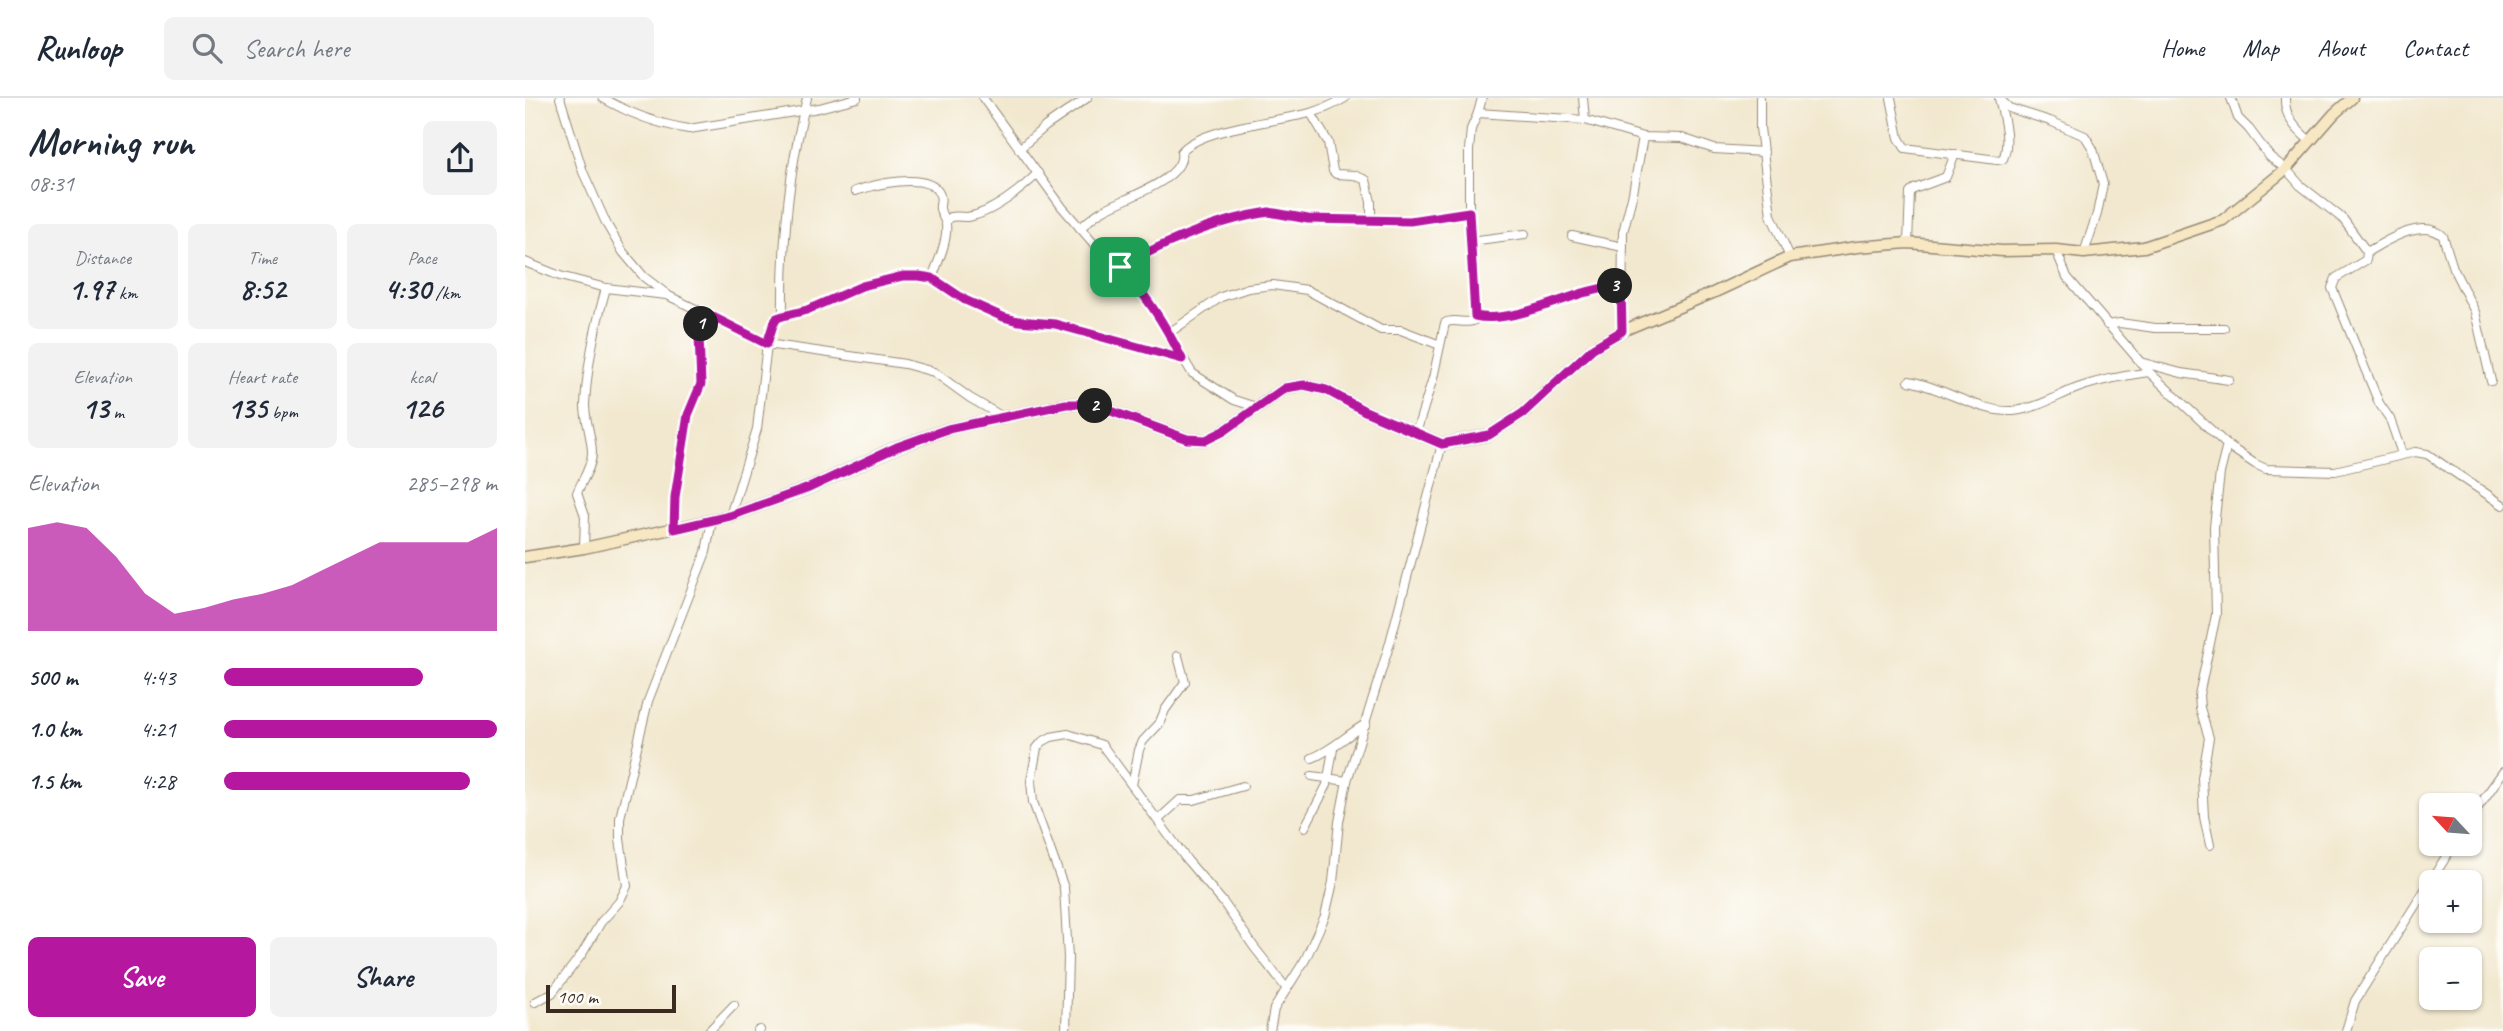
<!DOCTYPE html>
<html lang="en">
<head>
<meta charset="utf-8">
<style>
	:root { --surface:#fff; --page:#f2f2f3; --text:#1f2937; --muted:#747a83; --line:#e0e1e3; --accent:#b5179e }
	body { margin:0; font-family:Caveat,sans-serif; background:var(--page); color:var(--text); height:100vh; display:flex; flex-direction:column; font-size:26px; white-space:nowrap }
	* { box-sizing:border-box; margin:0 }
	p { font-size:23px; color:var(--muted) }
	.icon { flex:none; width:38px; height:38px; fill:none; stroke:currentColor; stroke-width:2; stroke-linecap:round; stroke-linejoin:round }
	.map { position:relative; flex:1; overflow:hidden }
	.panel { display:flex; flex-direction:column; background:var(--surface); width:525px }
	.panel>* { flex:none }
	.needle { width:46px; rotate:296deg }
	.buttons { position:absolute; left:1894px; top:695px; display:grid; gap:14px }
	.buttons a { display:grid; place-items:center; width:63px; height:63px; border-radius:10px; background:var(--surface); box-shadow:0 2px 5px #0004; font-size:35px }
	.scale { position:absolute; left:21px; bottom:18px; width:130px; box-sizing:border-box; padding-left:7px; border:4px solid #3b2a1e; border-top:0; font-size:19px; line-height:24px; white-space:nowrap; color:#3b2a1e; -webkit-text-stroke:5px #fdfcf7; paint-order:stroke }
	.pin { position:absolute; display:grid; place-items:center; width:60px; height:60px; color:#fff; margin:-30px; border-radius:14px; box-shadow:0 4px 10px #0006 }
	.km { position:absolute; width:35px; height:35px; margin:-18px; border-radius:50%; background:#222; color:#fff; font-size:19px; line-height:35px; text-align:center }
	.round { display:grid; place-items:center; flex:none; width:74px; height:74px; border-radius:10px; background:var(--page) }
	.overview { display:flex; align-items:center; justify-content:space-between; height:119px; padding:0 28px }
	h1 { font-size:38px; font-weight:700; line-height:52px }
	.figures { display:grid; grid-template-columns:repeat(3,1fr); gap:10px; height:119px; padding:7px 28px }
	.figures div { display:grid; align-content:center; border-radius:10px; background:var(--page); text-align:center }
	.figures b { font-size:30px; font-weight:700 }
	.figures small { font-size:19px; font-weight:400 }
	.figures p { font-size:19px }
	.chart { height:196px; padding:14px 28px }
	.chart p { display:flex; justify-content:space-between }
	.chart svg { width:100%; height:126px; margin-top:7px; fill:var(--accent); opacity:.7 }
	.button { display:flex; gap:14px; margin-top:auto; padding:14px 28px }
	.button a { flex:1; height:80px; border-radius:10px; background:var(--accent); color:#fff; font-size:28px; font-weight:700; line-height:80px; text-align:center }
	.button a+a { background:var(--page); color:var(--text) }
	ul { padding:0 28px; list-style:none; font-size:23px }
	li { display:grid; grid-template-columns:112px 84px 1fr; align-items:center; height:52px }
	li i { height:18px; border-radius:9px; background:var(--accent) }
	header { display:flex; align-items:center; gap:42px; box-sizing:border-box; height:98px; padding:0 35px; background:var(--surface); border-bottom:2px solid var(--line) }
	header strong { font-size:33px }
	nav { display:flex; gap:38px; margin-inline-start:auto; font-size:24px }
	.search { width:490px; height:63px; background:var(--page); display:flex; align-items:center; gap:18px; box-sizing:border-box; padding:0 24px; border-radius:10px; color:var(--muted); font-size:26px }
	main { display:flex; flex:1; min-height:0 }
	.map>svg:first-child { display:block }
	.lines { fill:none; stroke-linecap:round; stroke-linejoin:round }
	.street-casing { stroke:#968976; stroke-width:10 }
	.secondary-casing { stroke:#968976; stroke-width:13 }
	.street { stroke:#fff; stroke-width:8 }
	.secondary { stroke:#f7e8c3; stroke-width:10 }
	.route-casing { stroke:#fff; stroke-width:14 }
	.route { stroke:#b5179e; stroke-width:9 }
</style>
</head>
<body>
<header>
<strong>Runloop</strong>
<div class="search"><svg class="icon" aria-label="search" viewBox="0 0 24 24"><circle cx="10" cy="10" r="6"/><path d="M15 15l6 6"/></svg>Search here</div>
<nav><a>Home</a><a>Map</a><a>About</a><a>Contact</a></nav>
</header>
<main>
<section class="panel">
<div class="overview"><div><h1>Morning run</h1><p>08:31</p></div><a class="round"><svg class="icon" aria-label="share" viewBox="0 0 24 24"><path d="M12 15V3M7 8l5-5 5 5M5 13v7h14v-7"/></svg></a></div>
<div class="figures">
<div><p>Distance</p><b>1.97<small> km</small></b></div>
<div><p>Time</p><b>8:52</b></div>
<div><p>Pace</p><b>4:30<small> /km</small></b></div>
</div>
<div class="figures">
<div><p>Elevation</p><b>13<small> m</small></b></div>
<div><p>Heart rate</p><b>135<small> bpm</small></b></div>
<div><p>kcal</p><b>126</b></div>
</div>
<div class="chart"><p><span>Elevation</span>285–298 m</p>
<svg viewBox="0 0 160 44" preserveAspectRatio="none"><path d="M0 44V8L10 6L20 8L30 18L40 31L50 38L60 36L70 33L80 31L90 28L100 23L110 18L120 13L130 13L140 13L150 13L160 8V44z"/></svg>
</div>
<ul>
<li><b>500 m</b>4:43<i style="width:73%"></i></li>
<li><b>1.0 km</b>4:21<i style="width:100%"></i></li>
<li><b>1.5 km</b>4:28<i style="width:90%"></i></li>
</ul>
<div class="button"><a>Save</a><a>Share</a></div>
</section>
<div class="map">
<svg width="1978" height="933" viewBox="0 0 1978 933">
	<rect width="100%" height="100%" fill="#fdfcf7"/>
	<filter id="ink" filterUnits="userSpaceOnUse"><feTurbulence type="fractalNoise" baseFrequency=".0143" numOctaves="2"/><feDisplacementMap in="SourceGraphic" scale="14" xChannelSelector="R" yChannelSelector="G"/><feConvolveMatrix kernelMatrix="1 2 1 2 8 2 1 2 1" color-interpolation-filters="sRGB"/></filter>
	<filter id="wash" filterUnits="userSpaceOnUse"><feTurbulence type="fractalNoise" baseFrequency=".00686" numOctaves="4" result="noise"/><feDisplacementMap in="SourceGraphic" scale="28" xChannelSelector="R" yChannelSelector="G"/><feGaussianBlur stdDeviation="1.57" result="paint"/><feColorMatrix in="noise" values="0 0 0 0 0 0 0 0 0 0 0 0 0 0 0 0 0 1.4 0 .05"/><feComposite in="paint" operator="in"/></filter>
	<g filter="url(#wash)">
		<rect width="100%" height="100%" fill="#f2e8cf"/>
	</g>
	<g filter="url(#ink)">
		<g class="lines">
			<g class="street-casing">
				<g id="street">
					<path d="M35 0 58 74 82 127 98 154 119 179 144 198 242 246 380 266 409 274 445 300 478 319"/>
					<path d="M78 0C105 16 132 26 164 31L294 10 332 0"/>
					<path d="M458 0 537 109 569 146 595 169 621 198 667 275 709 302 731 309"/>
					<path d="M1058 0 1060 22"/>
					<path d="M1235 0V30L1246 117 1265 159"/>
					<path d="M1366 0 1374 40 1380 50 1472 62 1478 61C1486 43 1478 19 1474 0"/>
					<path d="M1474 0 1484 10 1525 23 1560 38 1568 51 1578 86 1572 116 1559 155"/>
					<path d="M1706 0 1713 20 1724 31 1745 59 1761 71 1775 87 1818 121 1842 154 1841 162 1811 180 1807 190 1854 305 1865 321 1877 356"/>
					<path d="M1760 0C1759 19 1772 32 1785 43"/>
					<path d="M786 15 803 44 808 73 811 76 829 77 841 82 846 104V122"/>
					<path d="M953 15 1060 22 1118 39 1157 40 1189 51 1239 54"/>
					<path d="M494 51 521 28 562 0"/>
					<path d="M330 93C348 87 402 73 414 95 418 101 414 105 415 111 416 117 420 121 421 126 423 143 413 164 407 180"/>
					<path d="M421 123 425 119C431 118 437 119 442 119 466 116 497 91 513 75"/>
					<path d="M555 130C562 125 569 117 577 113 596 101 662 82 656 54 675 30 755 23 785 15 797 12 810 6 820 0"/>
					<path d="M1047 138 1098 149"/>
					<path d="M945 143 1000 136"/>
					<path d="M1383 145 1385 95 1389 91 1421 79 1430 56"/>
					<path d="M1531 152 1542 179 1624 274 1702 347 1730 366 1741 371 1810 373 1890 354 1902 356 1978 407"/>
					<path d="M1842 154C1861 143 1898 119 1918 138L1928 170 1950 214 1966 283"/>
					<path d="M0 164 35 178 81 190 141 197"/>
					<path d="M595 169 625 153 670 133 730 116 744 114 783 121 885 123 944 114"/>
					<path d="M258 218C257 146 264 70 282 0"/>
					<path d="M950 218C982 225 1026 205 1058 195 1070 192 1083 189 1096 186"/>
					<path d="M1582 227 1595 225 1630 230H1699"/>
					<path d="M1097 233 1098 134 1108 95 1118 39"/>
					<path d="M644 235 696 199 723 190 748 187 782 192 856 232H876L915 247"/>
					<path d="M1615 264 1656 275 1704 282"/>
					<path d="M1384 283C1417 289 1455 315 1488 313 1510 311 1530 299 1550 291 1573 282 1599 278 1624 274"/>
					<path d="M891 335 908 280 920 225C929 220 939 226 948 223L950 218 944 114V52L946 31 953 15 957 0"/>
					<path d="M205 418 232 331 242 246 248 227 252 221 258 218 282 212 337 189 378 178 407 180 441 202 478 219 493 223 530 226 657 261"/>
					<path d="M149 431 150 399 163 317 176 286 174 238 178 214"/>
					<path d="M59 450 60 418 52 395C57 382 67 369 67 355 67 339 60 323 60 307 62 266 70 229 81 190"/>
					<path d="M787 660C808 652 821 637 841 626"/>
					<path d="M787 678 822 683"/>
					<path d="M607 687 614 652 618 643 634 626 640 612 660 584 653 558"/>
					<path d="M633 722 655 702H669L718 688"/>
					<path d="M1944 722 1978 674"/>
					<path d="M780 729 802 687 808 651"/>
					<path d="M1685 747 1679 719 1677 680 1684 640 1675 610 1674 597 1691 517 1689 429 1695 375 1702 347"/>
					<path d="M10 904 27 895 57 856 76 824 94 804 102 788 95 741V720L123 603 181 454 187 422"/>
					<path d="M184 933 209 907"/>
					<path d="M233 933 235 932"/>
					<path d="M541 933 543 860 539 790 508 704 506 683 512 650 517 644 526 639 543 636 577 647 662 762 698 804 729 849 762 891"/>
					<path d="M745 933 749 911 780 862 800 818 808 784 814 724 822 683 864 548 917 346"/>
					<path d="M1821 933 1830 903 1929 746"/>
				</g>
			</g>
			<g class="secondary-casing">
				<path id="secondary" d="M0 459 59 450 205 418 284 390 372 349 423 331 541 306H567L662 341 681 342 699 333 760 290 779 287 801 292 840 313 917 346 964 337 998 315 1068 250 1097 233 1190 194 1265 159 1332 149 1383 145 1477 153 1531 152 1559 155 1619 149 1698 122 1761 71 1809 16 1827 0"/>
			</g>
			<use href="#street" class="street"/>
			<use href="#secondary" class="secondary"/>
		</g>
	</g>
	<g class="lines" filter="url(#ink)">
		<g class="route-casing">
			<path id="route" d="M744 114 783 121 885 123 944 114 950 218C982 225 1026 205 1058 195 1070 192 1083 189 1096 186L1097 233 1068 250 998 315 964 337 938 342 917 346 840 313 801 292 779 287 760 290 699 333 681 342 662 341 567 306H541L423 331 372 349 284 390 205 418 149 431 150 399 163 317 176 286 174 238 178 214 242 246 248 227 252 220 258 218 282 212 337 188 378 178H394L407 180 440 202 478 219 493 223 530 226 657 261C640 226 622 197 595 169 642 143 691 122 744 114Z"/>
		</g>
		<use href="#route" class="route"/>
	</g>
</svg>
<div class="buttons">
<a><svg class="needle" viewBox="-14 -14 28 28"><path d="M0-13l5 13h-10z" fill="#e53935"/><path d="M0 13l5-13h-10z" fill="#747a83"/></svg></a>
<a>+</a>
<a>−</a>
</div>
<div class="scale">100 m</div>
<div class="pin" style="left:595px;top:169px;background:#1e9e55"><svg class="icon" aria-label="arrive" viewBox="0 0 24 24"><path d="M6 21V4h12l-3 4 3 4H6"/></svg></div>
<b class="km" style="left:176px;top:226px">1</b>
<b class="km" style="left:570px;top:308px">2</b>
<b class="km" style="left:1090px;top:188px">3</b>
</div>
</main>
</body>
</html>
